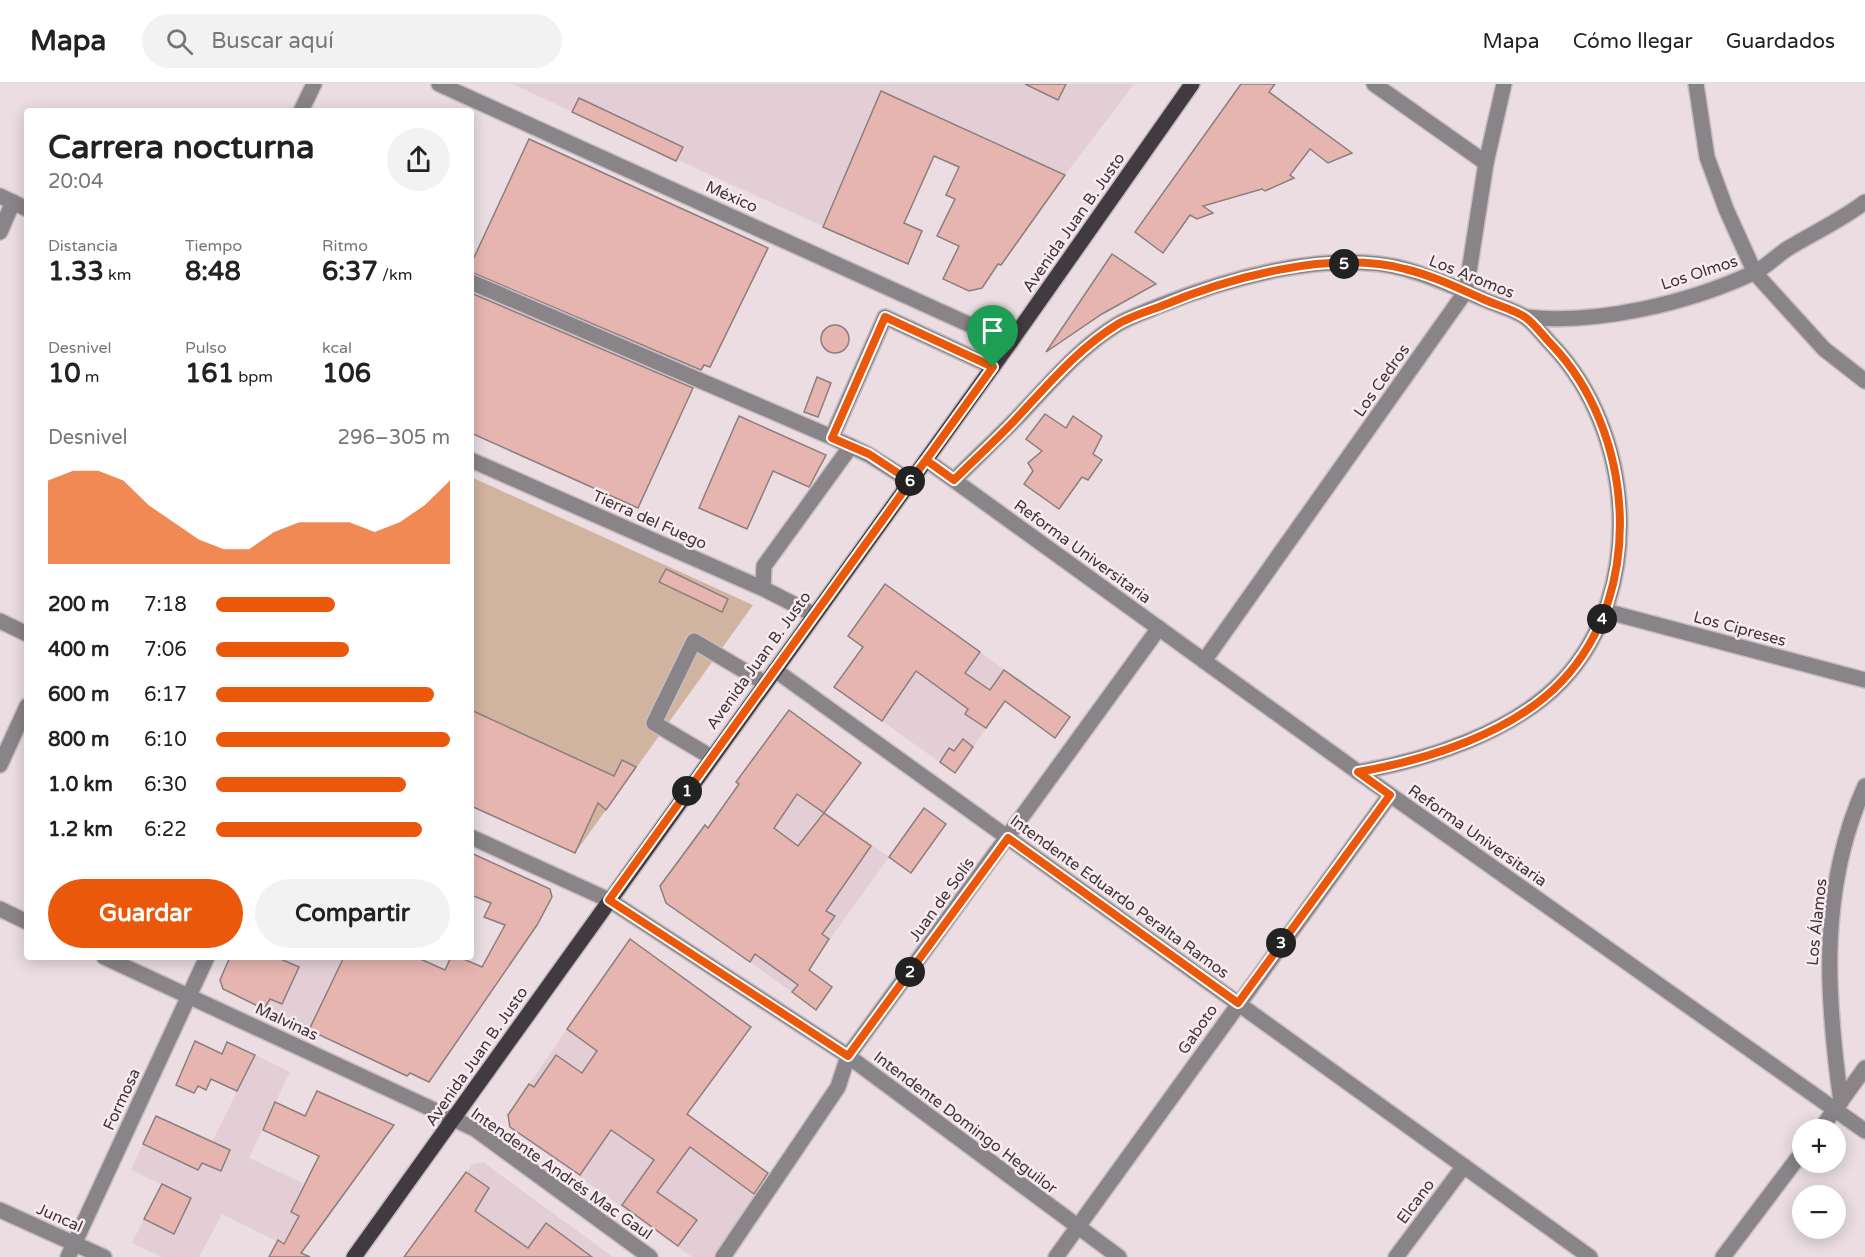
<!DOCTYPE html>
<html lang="es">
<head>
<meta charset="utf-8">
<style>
	:root { --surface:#fff; --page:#f2f2f2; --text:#222; --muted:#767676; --line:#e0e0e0; --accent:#ea580c }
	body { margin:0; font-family:"Varela Round",sans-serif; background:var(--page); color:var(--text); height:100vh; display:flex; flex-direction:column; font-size:22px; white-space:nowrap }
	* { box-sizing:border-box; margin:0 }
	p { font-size:20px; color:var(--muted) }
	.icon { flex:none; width:33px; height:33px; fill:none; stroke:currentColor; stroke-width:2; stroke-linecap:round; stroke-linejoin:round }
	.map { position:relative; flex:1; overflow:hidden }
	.panel { position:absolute; left:24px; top:24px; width:450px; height:852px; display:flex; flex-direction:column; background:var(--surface); border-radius:6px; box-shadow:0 3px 15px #0003 }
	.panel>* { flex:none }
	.buttons { position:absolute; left:1792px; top:1035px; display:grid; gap:12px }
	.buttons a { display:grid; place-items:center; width:54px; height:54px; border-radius:50%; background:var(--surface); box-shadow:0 3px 15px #0003; font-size:30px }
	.pin { position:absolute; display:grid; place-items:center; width:51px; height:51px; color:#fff; margin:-62px -26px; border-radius:50% 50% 50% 0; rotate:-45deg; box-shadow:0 0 6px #0007 }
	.pin .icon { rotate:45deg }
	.km { position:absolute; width:30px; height:30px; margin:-15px; border-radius:50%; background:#222; color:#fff; font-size:16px; line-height:30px; text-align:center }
	.round { display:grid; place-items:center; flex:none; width:63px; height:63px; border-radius:32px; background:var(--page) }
	.summary { display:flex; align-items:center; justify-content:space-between; height:102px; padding:0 24px }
	h1 { font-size:33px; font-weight:700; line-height:45px }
	.stats { display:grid; grid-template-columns:repeat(3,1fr); gap:9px; height:102px; padding:6px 24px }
	.stats div { display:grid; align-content:center }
	.stats b { font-size:26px; font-weight:700 }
	.stats small { font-size:16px; font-weight:400 }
	.stats p { font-size:16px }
	.chart { height:168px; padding:12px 24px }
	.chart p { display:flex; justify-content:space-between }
	.chart svg { width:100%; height:108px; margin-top:6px; fill:var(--accent); opacity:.7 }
	.primary-button { display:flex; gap:12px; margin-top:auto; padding:12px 24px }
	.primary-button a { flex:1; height:69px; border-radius:36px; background:var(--accent); color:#fff; font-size:24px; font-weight:700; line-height:69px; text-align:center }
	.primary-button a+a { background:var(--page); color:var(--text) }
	ul { padding:0 24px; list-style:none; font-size:20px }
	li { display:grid; grid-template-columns:96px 72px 1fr; align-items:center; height:45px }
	li i { height:15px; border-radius:8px; background:var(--accent) }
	header { display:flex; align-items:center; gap:36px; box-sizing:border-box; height:84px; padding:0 30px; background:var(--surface); border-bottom:2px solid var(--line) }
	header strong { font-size:28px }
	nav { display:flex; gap:33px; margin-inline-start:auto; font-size:21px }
	.search { width:420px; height:54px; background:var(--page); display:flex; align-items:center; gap:15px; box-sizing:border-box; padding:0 21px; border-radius:33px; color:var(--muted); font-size:22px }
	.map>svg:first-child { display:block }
	.built { fill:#e3ced5 }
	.green { fill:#d1b4a0 }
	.building { fill:#e6b5b0; stroke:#8b7e7c; stroke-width:1.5; fill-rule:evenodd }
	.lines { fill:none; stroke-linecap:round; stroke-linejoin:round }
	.minor-casing { stroke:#c8bcc0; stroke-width:18 }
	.major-casing { stroke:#c8bcc0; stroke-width:18 }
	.minor { stroke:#888488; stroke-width:15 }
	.major { stroke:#413b41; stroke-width:15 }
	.route-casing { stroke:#fff; stroke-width:12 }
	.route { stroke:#ea580c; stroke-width:8 }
	.labels { text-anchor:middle; stroke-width:5; stroke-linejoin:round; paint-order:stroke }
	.street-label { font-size:16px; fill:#3d3739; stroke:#f9eaef }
</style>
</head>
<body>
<header>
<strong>Mapa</strong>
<div class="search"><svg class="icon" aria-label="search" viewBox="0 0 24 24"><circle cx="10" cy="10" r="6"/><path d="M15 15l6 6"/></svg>Buscar aquí</div>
<nav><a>Mapa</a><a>Cómo llegar</a><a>Guardados</a></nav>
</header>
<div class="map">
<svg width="1865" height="1173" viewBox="0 0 1865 1173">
	<rect width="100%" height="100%" fill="#ebdde2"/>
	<g class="built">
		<path d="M512 0H1134L1065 91 949 38 890 173Z"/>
		<path d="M980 568 1070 633 1055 654 1005 617 955 689 882 637 916 587 949 611Z"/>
		<path d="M752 676 889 773 792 908 750 878 798 807 739 700Z"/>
		<path d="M272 873H344L309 946 251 919Z"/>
		<path d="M567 945 770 1091 715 1173H692L510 1043 508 1031Z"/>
		<path d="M255 971 290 988 249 1074 303 1099 291 1128 320 1141 301 1169 222 1130 199 1173H162L132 1159 161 1100 131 1086 143 1060 198 1086Z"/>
		<path d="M483 1078 613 1173H420L410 1165 473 1080Z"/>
	</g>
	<path class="green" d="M471 393 753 521 575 769 471 722Z"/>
	<g class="building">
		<path d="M1025 0H1066L1058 16Z"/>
		<path d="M1241 0H1275L1269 8 1352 69 1328 79 1310 65 1290 91 1294 94 1265 107 1262 105 1203 122 1213 129 1197 135 1190 131 1163 169 1135 148Z"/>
		<path d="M881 7 1065 91 1001 181 998 180 982 204 969 207 943 195 959 162 937 152 955 115 946 111 959 83 934 72 904 139 922 147 908 180 823 143Z"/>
		<path d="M579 14 683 63 676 77 572 28Z"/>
		<path d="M529 55 768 164 710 283 704 281 701 286 471 188V180Z"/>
		<path d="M1112 170 1156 200 1102 230 1046 268Z"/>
		<path d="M471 209 693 304 638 424 471 349Z"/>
		<circle cx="835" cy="255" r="14"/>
		<path d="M817 293 831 299 818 333 804 328Z"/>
		<path d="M1045 330 1066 344 1073 332 1102 352 1093 370 1102 376 1088 396 1082 393 1059 425 1024 400 1033 387 1028 379 1042 367 1026 355Z"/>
		<path d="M739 332 826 371 809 403 773 387 747 445 699 424Z"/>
		<path d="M666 485 728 515 722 528 659 498Z"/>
		<path d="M885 500 980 568 965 589 990 606 1004 586 1070 633 1055 654 1005 617 986 644 965 630 968 625 916 587 882 637 834 603 863 563 848 552Z"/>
		<path d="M471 626 614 692 622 676 636 683 606 726 598 719 575 769 471 722Z"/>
		<path d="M789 626 861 679 824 729 871 762 826 827 835 832 822 850 829 855 809 886 832 903 816 926 792 908 798 901 755 870 750 878 666 819 660 802 705 741 708 744 739 700 736 698ZM797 710 824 729 798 762 774 744Z"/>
		<path d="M963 655 973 663 955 689 940 678 949 664 954 667Z"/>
		<path d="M924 724 946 740 911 789 889 773Z"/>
		<path d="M471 769 550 805 552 813 537 841 429 998 410 989 407 992 309 946 344 873H416L445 886 451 873H459L482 883 505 841 484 833 491 819 471 811Z"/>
		<path d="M630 855 751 943 687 1030 768 1089 754 1110 690 1063 657 1108 697 1136 678 1162 622 1121 654 1076 611 1046 580 1091 510 1043 508 1031 529 1000 534 1003 556 971 582 989 597 967 567 945Z"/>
		<path d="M230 873H276L299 883 282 920 270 915 264 925 223 905 220 896Z"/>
		<path d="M195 957 222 970 227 958 255 971 237 1007 211 995 206 1006 198 1002 194 1009 176 1001Z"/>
		<path d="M317 1007 394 1041 301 1169 310 1173H269L278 1156 284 1160 299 1132 291 1128 319 1072 263 1046 275 1018 305 1032Z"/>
		<path d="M156 1032 230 1066 221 1087 202 1079 198 1086 143 1060Z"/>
		<path d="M466 1088 489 1104 475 1127 528 1164 546 1139 592 1173H404Z"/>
		<path d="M162 1100 191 1114 174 1150 144 1135Z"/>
	</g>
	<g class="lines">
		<g class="minor-casing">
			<g id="minor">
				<path d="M439 0 1010 259"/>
				<path d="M1374 0 1486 79"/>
				<path d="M1696 0 1707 73 1726 125 1755 189 1824 265 1865 297"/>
				<path d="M301 27 314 0"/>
				<path d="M0 112 27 125"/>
				<path d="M0 148 13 118"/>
				<path d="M471 198 829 352 869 371 910 397"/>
				<path d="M1525 233C1596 241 1689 219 1753 189 1765 184 1775 173 1787 165 1813 149 1840 137 1865 118"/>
				<path d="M832 353 885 233 993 283"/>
				<path d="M471 376 766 506 813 530"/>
				<path d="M926 376 1358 688 1865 1047"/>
				<path d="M954 396C972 378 991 360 1009 342 1044 307 1075 266 1118 240 1130 233 1145 228 1159 222 1228 194 1330 165 1405 185 1431 192 1458 204 1483 215 1496 221 1513 225 1525 233 1535 240 1543 252 1552 261 1634 347 1647 507 1562 597 1512 649 1427 676 1358 688"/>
				<path d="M763 504 764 482 851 362"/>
				<path d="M1605 527 1865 596"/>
				<path d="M0 537 27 550"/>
				<path d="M1204 577 1466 207 1486 79 1504 0"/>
				<path d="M775 586 1590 1173"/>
				<path d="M711 673 654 639 694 557 765 599"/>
				<path d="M0 681 27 622"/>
				<path d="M471 753 609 816 848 972 1119 1173"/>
				<path d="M0 825 27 838"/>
				<path d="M104 873 475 1045 650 1173"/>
				<path d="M1841 1018C1826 910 1819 804 1865 702"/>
				<path d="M1820 1046 1865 984"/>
				<path d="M0 1126 104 1173"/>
				<path d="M68 1173 207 873"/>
				<path d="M723 1173 838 1003 848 972 1159 544"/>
				<path d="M1056 1173 1390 711"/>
				<path d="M1396 1173 1464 1082"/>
				<path d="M1723 1173 1803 1067"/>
			</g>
		</g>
		<g class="major-casing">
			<path id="major" d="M354 1173 1010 259 1192 0"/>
		</g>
		<use href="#minor" class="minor"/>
		<use href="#major" class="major"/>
	</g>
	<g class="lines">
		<g class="route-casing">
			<path id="route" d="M993 283C865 460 736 637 609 816L848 972 1008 754 1238 919 1390 711 1358 688C1427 676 1513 649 1562 597 1647 507 1634 347 1552 261 1543 252 1535 240 1525 233 1513 225 1496 221 1483 215 1458 204 1431 191 1405 185 1330 165 1228 194 1159 223 1145 228 1130 233 1118 240 1077 265 1046 303 1014 337 995 357 974 376 954 396L926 376 910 397 869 370 832 354 885 233 993 283"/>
		</g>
		<use href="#route" class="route"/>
	</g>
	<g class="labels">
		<g class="street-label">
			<text transform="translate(732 112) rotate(24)" y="6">México</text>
			<text transform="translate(1073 138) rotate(-55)" y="6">Avenida Juan B. Justo</text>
			<text transform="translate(1699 188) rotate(-18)" y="6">Los Olmos</text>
			<text transform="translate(1472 192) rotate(22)" y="6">Los Aromos</text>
			<text transform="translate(1381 296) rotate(-55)" y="6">Los Cedros</text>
			<text transform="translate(650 435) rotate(24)" y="6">Tierra del Fuego</text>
			<text transform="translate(1083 467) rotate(36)" y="6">Reforma Universitaria</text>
			<text transform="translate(1740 544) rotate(15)" y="6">Los Cipreses</text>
			<text transform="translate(758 576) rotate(-54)" y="6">Avenida Juan B. Justo</text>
			<text transform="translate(1478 751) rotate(35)" y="6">Reforma Universitaria</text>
			<text transform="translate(1120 812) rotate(36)" y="6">Intendente Eduardo Peralta Ramos</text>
			<text transform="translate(941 815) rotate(-54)" y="6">Juan de Solís</text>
			<text transform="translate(1816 838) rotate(-84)" y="6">Los Álamos</text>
			<text transform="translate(287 937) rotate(25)" y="6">Malvinas</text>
			<text transform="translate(1197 945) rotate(-55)" y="6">Gaboto</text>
			<text transform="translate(476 972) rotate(-55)" y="6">Avenida Juan B. Justo</text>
			<text transform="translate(121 1015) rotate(-65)" y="6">Formosa</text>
			<text transform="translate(966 1038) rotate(37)" y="6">Intendente Domingo Heguilor</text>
			<text transform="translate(562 1089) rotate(35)" y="6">Intendente Andrés Mac Gaul</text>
			<text transform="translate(1415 1117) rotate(-53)" y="6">Elcano</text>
			<text transform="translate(60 1133) rotate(24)" y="6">Juncal</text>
		</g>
	</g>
</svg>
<div class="buttons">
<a>+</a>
<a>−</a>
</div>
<div class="pin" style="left:993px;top:283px;background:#1e9e55"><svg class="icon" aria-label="arrive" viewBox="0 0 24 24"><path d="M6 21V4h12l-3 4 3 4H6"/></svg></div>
<b class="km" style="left:687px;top:707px">1</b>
<b class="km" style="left:910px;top:888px">2</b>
<b class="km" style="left:1281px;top:859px">3</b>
<b class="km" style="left:1602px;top:535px">4</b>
<b class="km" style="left:1344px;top:180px">5</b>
<b class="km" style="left:910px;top:397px">6</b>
<section class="panel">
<div class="summary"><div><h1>Carrera nocturna</h1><p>20:04</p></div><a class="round"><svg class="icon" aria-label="share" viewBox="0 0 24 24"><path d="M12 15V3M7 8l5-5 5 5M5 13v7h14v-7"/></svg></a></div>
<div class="stats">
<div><p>Distancia</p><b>1.33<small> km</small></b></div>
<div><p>Tiempo</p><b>8:48</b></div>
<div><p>Ritmo</p><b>6:37<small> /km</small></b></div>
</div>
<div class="stats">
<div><p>Desnivel</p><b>10<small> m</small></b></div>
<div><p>Pulso</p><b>161<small> bpm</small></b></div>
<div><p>kcal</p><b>106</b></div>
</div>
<div class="chart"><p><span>Desnivel</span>296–305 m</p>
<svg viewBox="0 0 160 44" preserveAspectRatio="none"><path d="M0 44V10L10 6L20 6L30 10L40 20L50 27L60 34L70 38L80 38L90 31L100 27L110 27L120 27L130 31L140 27L150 20L160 10V44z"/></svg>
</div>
<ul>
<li><b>200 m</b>7:18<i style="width:51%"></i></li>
<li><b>400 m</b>7:06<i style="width:57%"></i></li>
<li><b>600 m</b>6:17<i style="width:93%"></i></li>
<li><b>800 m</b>6:10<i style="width:100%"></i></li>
<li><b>1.0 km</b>6:30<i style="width:81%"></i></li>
<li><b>1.2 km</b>6:22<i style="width:88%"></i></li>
</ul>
<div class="primary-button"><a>Guardar</a><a>Compartir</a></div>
</section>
</div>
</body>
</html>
